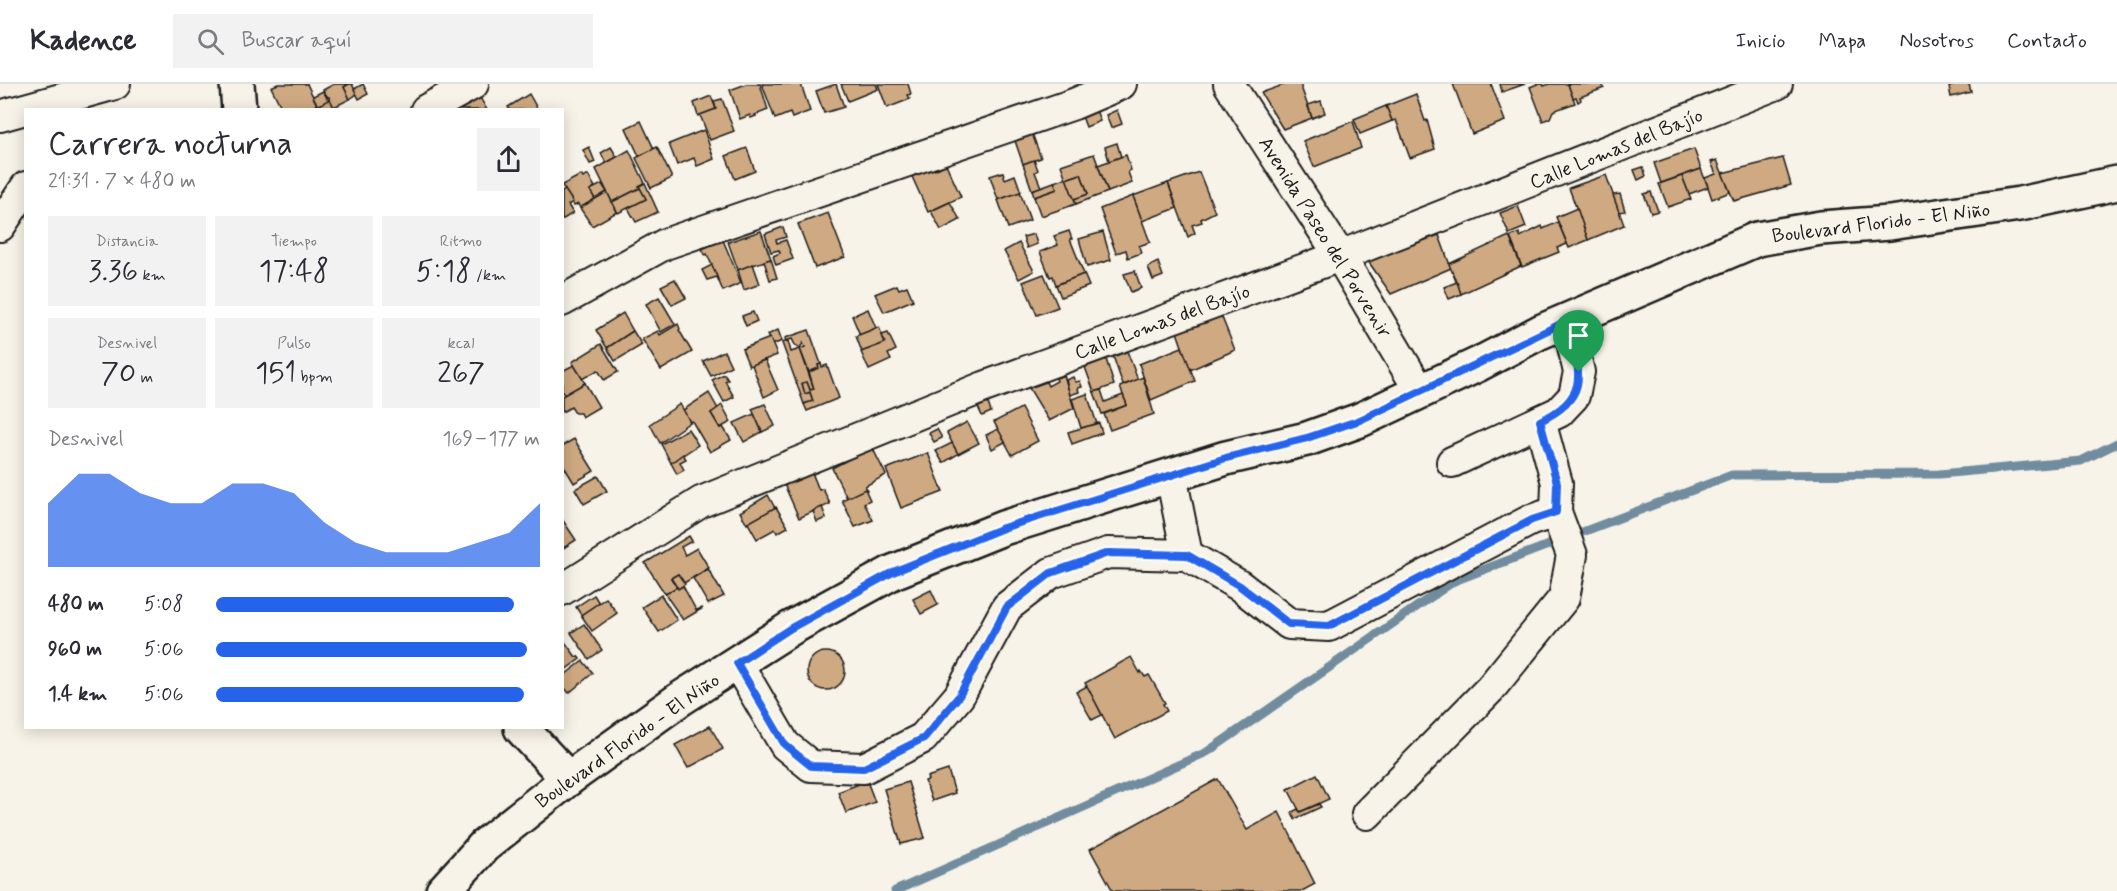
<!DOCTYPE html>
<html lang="es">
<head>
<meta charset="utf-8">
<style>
	:root { --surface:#fff; --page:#f2f2f3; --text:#2b2b33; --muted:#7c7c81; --line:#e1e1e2; --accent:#2563eb }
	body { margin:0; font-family:Mynerve,sans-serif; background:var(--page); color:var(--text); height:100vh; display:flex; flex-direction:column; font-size:22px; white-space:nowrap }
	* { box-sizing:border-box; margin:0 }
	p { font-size:20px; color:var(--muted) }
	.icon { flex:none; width:33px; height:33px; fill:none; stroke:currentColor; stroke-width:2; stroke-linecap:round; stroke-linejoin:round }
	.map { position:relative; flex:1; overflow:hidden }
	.details { position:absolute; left:24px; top:24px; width:540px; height:621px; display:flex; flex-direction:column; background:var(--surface); border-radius:0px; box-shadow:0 3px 15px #0003 }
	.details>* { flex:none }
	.pin { position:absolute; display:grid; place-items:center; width:51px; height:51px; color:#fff; margin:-62px -26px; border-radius:50% 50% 50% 0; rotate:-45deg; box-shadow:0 0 6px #0007 }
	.pin .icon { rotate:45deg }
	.round { display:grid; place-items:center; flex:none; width:63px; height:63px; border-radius:0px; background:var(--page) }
	.head { display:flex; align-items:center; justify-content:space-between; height:102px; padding:0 24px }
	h1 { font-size:33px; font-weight:600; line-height:45px }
	.stats { display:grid; grid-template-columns:repeat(3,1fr); gap:9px; height:102px; padding:6px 24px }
	.stats div { display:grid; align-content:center; border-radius:0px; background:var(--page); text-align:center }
	.stats b { font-size:30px; font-weight:600 }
	.stats small { font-size:16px; font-weight:400 }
	.stats p { font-size:16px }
	.chart { height:168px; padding:12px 24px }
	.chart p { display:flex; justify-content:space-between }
	.chart svg { width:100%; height:108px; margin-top:6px; fill:var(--accent); opacity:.7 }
	ul { padding:0 24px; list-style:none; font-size:20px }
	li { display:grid; grid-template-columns:96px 72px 1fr; align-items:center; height:45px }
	li i { height:15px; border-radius:8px; background:var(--accent) }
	header { display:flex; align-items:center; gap:36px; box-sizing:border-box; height:84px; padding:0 30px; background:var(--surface); border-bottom:2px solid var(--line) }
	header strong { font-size:28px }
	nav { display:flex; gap:33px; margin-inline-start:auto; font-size:21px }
	.search { width:420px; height:54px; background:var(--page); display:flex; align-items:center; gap:15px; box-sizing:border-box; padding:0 21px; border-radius:0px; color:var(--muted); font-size:22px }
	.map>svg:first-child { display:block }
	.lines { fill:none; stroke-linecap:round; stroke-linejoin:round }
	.stream { stroke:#728c9f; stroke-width:9 }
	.building { fill:#cfa981; stroke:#1c1c1c; stroke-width:1.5 }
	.street-casing { stroke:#1c1c1c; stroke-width:34 }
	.secondary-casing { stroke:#1c1c1c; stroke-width:38 }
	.primary-casing { stroke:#1c1c1c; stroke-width:38 }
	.street { stroke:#f7f3e8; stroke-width:30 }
	.secondary { stroke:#f7f3e8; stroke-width:33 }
	.primary { stroke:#f7f3e8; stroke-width:33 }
	.route-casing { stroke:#fff; stroke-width:12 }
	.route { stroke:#2563eb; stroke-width:8 }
	.labels { text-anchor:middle; stroke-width:5; stroke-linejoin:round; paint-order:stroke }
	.street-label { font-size:20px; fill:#1c1c1c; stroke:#f7f3e8 }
</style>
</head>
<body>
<header>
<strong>Kadence</strong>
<div class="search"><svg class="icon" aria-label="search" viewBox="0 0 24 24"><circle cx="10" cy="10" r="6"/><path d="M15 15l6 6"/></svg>Buscar aquí</div>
<nav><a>Inicio</a><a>Mapa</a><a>Nosotros</a><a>Contacto</a></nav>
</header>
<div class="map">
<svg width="2117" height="807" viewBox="0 0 2117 807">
	<rect width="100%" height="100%" fill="#f7f3e8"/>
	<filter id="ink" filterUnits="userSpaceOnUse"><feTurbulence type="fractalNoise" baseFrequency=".0167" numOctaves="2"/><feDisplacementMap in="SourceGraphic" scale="12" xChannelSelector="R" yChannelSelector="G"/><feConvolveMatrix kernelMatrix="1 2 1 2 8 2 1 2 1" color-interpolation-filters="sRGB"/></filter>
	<g filter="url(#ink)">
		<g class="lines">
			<path class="stream" d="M895 807 1207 668 1454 497 1732 391 1939 390 2081 377 2117 359"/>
		</g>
		<g class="building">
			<path d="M278 0H307L317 21 307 26H275L281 23 271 3Z"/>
			<path d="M334 0H349L344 3 350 15 334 23 323 6Z"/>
			<path d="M349 0H352L357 10 350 15 344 3Z"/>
			<path d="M363 0 368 10 359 15 354 5Z"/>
			<path d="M746 0H760L768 26 755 31 756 32 751 34 750 31 740 35 730 6Z"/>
			<path d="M762 0H801L810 27 792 34 790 29 775 35Z"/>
			<path d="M836 0 844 23 824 29 816 7Z"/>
			<path d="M841 0H876L878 5 848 17Z"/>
			<path d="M878 0H908L911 10 908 11 910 15 887 24Z"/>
			<path d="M1286 0H1300L1312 34 1283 45 1261 9Z"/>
			<path d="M1453 0H1491L1505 37 1472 50Z"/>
			<path d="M1500 0H1525L1502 8Z"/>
			<path d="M1537 0H1543L1544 2 1549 0H1568L1575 19 1553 27 1550 34 1543 37 1530 3Z"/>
			<path d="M1568 0H1602L1604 4 1580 13 1581 16 1578 18 1576 13 1573 14Z"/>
			<path d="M1958 0H1969L1971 8 1951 13 1949 3Z"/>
			<path d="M323 7 327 14 329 13 330 15 318 22 313 12Z"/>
			<path d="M478 10 487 26H461L458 21Z"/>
			<path d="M529 10 538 26H510L508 23Z"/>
			<path d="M1416 10 1425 37 1427 36 1435 65 1410 74 1396 36 1392 37 1386 22Z"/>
			<path d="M711 12 716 25 698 32 694 19Z"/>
			<path d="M330 15 335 26H320L318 22Z"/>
			<path d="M722 15 734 47 710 56 700 31 716 25 714 17Z"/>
			<path d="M1321 17 1325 29 1312 34 1308 21Z"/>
			<path d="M1386 22 1392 37 1360 50 1354 35Z"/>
			<path d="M1095 23 1100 37 1086 43 1080 27Z"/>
			<path d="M1117 26 1122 40 1111 44 1106 31Z"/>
			<path d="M641 37 654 65 639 72 626 44Z"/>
			<path d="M1353 37 1361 64 1314 83 1303 57Z"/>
			<path d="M1029 41 1041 74 1023 80 1013 51Z"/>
			<path d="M704 46 714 75 697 82 694 74 677 81 669 60Z"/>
			<path d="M1117 59 1121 73 1109 77 1105 63Z"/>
			<path d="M589 63 595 78 590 80 583 66Z"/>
			<path d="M611 63 617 73 606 79 601 69Z"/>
			<path d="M657 63 672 94 651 104 636 74Z"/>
			<path d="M747 64 755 87 735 95 726 72Z"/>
			<path d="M1694 65 1701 85 1661 99 1654 79Z"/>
			<path d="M629 66 645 99 639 102 640 104 612 118 596 85Z"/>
			<path d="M1094 70 1108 108 1076 120 1074 115 1088 110 1081 90 1066 95 1061 81Z"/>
			<path d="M1126 71 1131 86 1128 88 1132 99 1108 108 1098 81Z"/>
			<path d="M1783 74 1791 101 1734 117 1722 89Z"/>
			<path d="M1034 76 1038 86 1035 88 1041 103 1032 106 1023 80Z"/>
			<path d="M1717 76 1730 108 1712 115 1705 94 1716 90 1711 78Z"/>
			<path d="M932 78 935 86 946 80 961 113 928 128 909 86Z"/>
			<path d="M1643 83 1646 92 1638 96 1634 86Z"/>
			<path d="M1701 85 1708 103 1689 110 1682 92Z"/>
			<path d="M1003 88 1005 95 1015 91 1021 108 998 116 990 92Z"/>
			<path d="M1199 88 1215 128 1201 135 1202 138 1192 141 1195 149 1188 153 1168 99Z"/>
			<path d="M1081 90 1088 110 1074 115 1066 95Z"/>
			<path d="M581 91 583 94 588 91 595 103 590 106 595 115 580 124 578 120 574 122 562 101Z"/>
			<path d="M1606 91 1624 141 1588 156 1569 104Z"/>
			<path d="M1682 92 1691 115 1668 123 1659 100Z"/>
			<path d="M1066 94 1076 120 1041 132 1034 113 1057 105 1054 98Z"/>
			<path d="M1054 98 1057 105 1034 113 1032 106Z"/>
			<path d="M645 99 658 128 636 138 628 124 646 115 639 102Z"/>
			<path d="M1168 99 1177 124 1142 137 1133 112Z"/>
			<path d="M602 100 607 108 595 115 590 106Z"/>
			<path d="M640 104 646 115 618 129 612 118Z"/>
			<path d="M565 106 573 118 568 121 573 129 562 136V108Z"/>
			<path d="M607 108 617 128 592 142 580 124Z"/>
			<path d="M1020 108 1030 136 1008 144 998 116Z"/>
			<path d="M1651 108 1658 127 1651 129 1644 110Z"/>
			<path d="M1620 110 1625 127 1619 128 1613 111Z"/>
			<path d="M1133 112 1150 158 1139 162 1141 169 1128 174 1126 166 1116 169 1100 125Z"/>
			<path d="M950 118 960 136 941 146 931 127Z"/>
			<path d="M1518 122 1526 143 1509 150 1500 129Z"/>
			<path d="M1577 124 1588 156 1569 164 1556 133Z"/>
			<path d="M828 129 845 173 815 184 798 140Z"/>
			<path d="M1558 138 1567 160 1557 164 1559 168 1522 183 1510 153 1519 149 1520 153 1542 142 1543 145Z"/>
			<path d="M783 143 786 153 776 156 777 159 786 156 793 175 776 181 773 172 780 169 779 166 771 168 765 150Z"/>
			<path d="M761 147 771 175 738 186 728 158Z"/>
			<path d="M1069 147 1072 155H1070L1084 190 1056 201 1053 192 1050 193 1040 168 1058 161 1054 152Z"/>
			<path d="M1103 148 1111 176 1087 183 1079 155Z"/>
			<path d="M1034 150 1037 160 1027 164 1023 153Z"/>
			<path d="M1439 151 1451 184 1391 210 1368 177Z"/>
			<path d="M1509 152 1521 182 1461 210 1449 180Z"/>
			<path d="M723 156 741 199 723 207 707 170 705 171 702 165Z"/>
			<path d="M1019 159 1034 187 1019 195 1004 167Z"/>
			<path d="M771 175 777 194 770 196 764 177Z"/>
			<path d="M1158 178 1163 192 1153 196 1148 183Z"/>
			<path d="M753 180 760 200 744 206 738 186Z"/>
			<path d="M712 181 717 193 707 196 702 186Z"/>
			<path d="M1135 187 1141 204 1131 208 1124 190Z"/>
			<path d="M1044 190 1058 223 1037 231 1023 198Z"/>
			<path d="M1084 190 1089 202 1061 213 1056 201Z"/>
			<path d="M675 195 686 214 672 221 661 202Z"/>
			<path d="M1457 198 1461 210 1449 215 1444 203Z"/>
			<path d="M897 201 899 205 907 202 913 216 884 228 875 210Z"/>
			<path d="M659 213 675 240 661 248 646 220Z"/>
			<path d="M868 225 876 244 860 251 852 232Z"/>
			<path d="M753 228 757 237 746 242 742 232Z"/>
			<path d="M623 229 633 247 607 264 596 246Z"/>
			<path d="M1221 231 1235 266 1190 286 1177 248Z"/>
			<path d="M678 240 680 245 679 246 692 268 661 286 642 255 658 247 660 251Z"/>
			<path d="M879 243 885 259 862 268 856 252Z"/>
			<path d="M778 246 782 257 772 261 767 251Z"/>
			<path d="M809 246 821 280 818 281 819 284 809 288 800 265 805 263 803 259 800 264 795 261 792 255 786 257 785 254Z"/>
			<path d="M633 247 642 261 615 277 607 264Z"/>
			<path d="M888 249 896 266 888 270 891 276 869 286 861 268 885 259 882 251Z"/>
			<path d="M770 254 777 271 749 282 742 265Z"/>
			<path d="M788 257 791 268 800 265 814 305 810 306 807 298 802 299 805 310 810 308 813 317 804 320 782 259Z"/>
			<path d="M601 260 618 288 604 296 598 286 582 295 572 278Z"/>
			<path d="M1182 263 1195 297 1151 316 1139 280Z"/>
			<path d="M724 267 731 282 711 292 703 277Z"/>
			<path d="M1127 267 1138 296 1123 301 1113 272Z"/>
			<path d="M1106 275 1114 301 1094 308 1085 283Z"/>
			<path d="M765 276 778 306 764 313 752 281Z"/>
			<path d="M821 280 822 283 827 281 839 314 807 327 804 320 813 317 810 308 805 310 802 299 807 298 810 306 814 305 809 288 819 284 818 281Z"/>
			<path d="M574 281 585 299 565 311 562 308V287Z"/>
			<path d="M724 290 728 296 725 297 734 313 724 318 712 296Z"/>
			<path d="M1064 291 1074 324 1049 337 1029 304 1046 298 1048 302 1057 297 1056 294Z"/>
			<path d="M1073 293 1075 298 1080 297 1082 303 1078 304 1079 308 1070 311 1066 296Z"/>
			<path d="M1143 293 1154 330 1110 346 1104 330 1127 321 1120 303Z"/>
			<path d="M585 299 599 323 582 333 580 329H575L571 323 562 328V312Z"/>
			<path d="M1101 306 1105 318 1123 311 1127 321 1102 330 1094 308Z"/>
			<path d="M709 309 718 325 711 329 720 344 723 343 731 356 710 368 692 337 690 338 683 326Z"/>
			<path d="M1087 310 1097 340 1081 344 1072 315Z"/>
			<path d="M988 319 991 328 982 332 978 323Z"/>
			<path d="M680 320 690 338 660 359 650 340Z"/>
			<path d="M765 320 775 342 762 348 752 325Z"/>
			<path d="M722 321 731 338 720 344 711 329Z"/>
			<path d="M1021 324 1038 357 1012 371 994 338Z"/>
			<path d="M754 330 762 348 744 358 734 339Z"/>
			<path d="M967 338 979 359 958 370 947 349Z"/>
			<path d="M1099 339 1102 349 1072 360 1068 348Z"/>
			<path d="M688 345 698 361 671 379 661 360Z"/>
			<path d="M937 345 942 354 934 358 929 349Z"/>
			<path d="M998 345 1005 358 992 365 986 351Z"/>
			<path d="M574 355 594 387 574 399 562 379V362Z"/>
			<path d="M952 359 958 370 943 379 936 367Z"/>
			<path d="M872 363 886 391 865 402 867 406H866L847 414 832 384Z"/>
			<path d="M928 369 943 408 901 424 886 385Z"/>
			<path d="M683 370 686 375 680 378 684 386 677 390 671 379Z"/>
			<path d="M811 386 819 406 823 405 830 420 799 434 783 398Z"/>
			<path d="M598 392 607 407 584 420 575 405Z"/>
			<path d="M865 405 870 416 864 419 873 436 855 443 842 416Z"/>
			<path d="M768 411 775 424 747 440 740 428Z"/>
			<path d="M776 423 788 443 777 449 775 445 757 455 748 439Z"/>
			<path d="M822 423 826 434 817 438 813 427Z"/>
			<path d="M562 435 576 456 562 465Z"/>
			<path d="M689 452 692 457 681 463 685 471 697 464 709 484 684 499 678 490 671 494 677 503 665 510 645 479Z"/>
			<path d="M708 485 724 512 708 520 693 494Z"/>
			<path d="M678 490 685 500 678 505 671 494Z"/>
			<path d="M683 502 696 526 703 524 683 536 665 510 677 503 678 505Z"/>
			<path d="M931 506 938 521 921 530 913 515Z"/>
			<path d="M594 511 599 519 581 531 576 523Z"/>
			<path d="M661 511 677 536 659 548 642 523Z"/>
			<path d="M606 514 617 529 592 547 581 531Z"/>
			<path d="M584 540 602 566 589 575 571 549Z"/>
			<path d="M562 554 576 573 578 572 580 575 562 588Z"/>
			<circle cx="826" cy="587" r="19"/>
			<path d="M1131 573 1140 589 1141 587 1145 593 1149 591 1165 619 1163 620 1167 627 1115 655 1085 599Z"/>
			<path d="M583 577 593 589 569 609 562 601V593Z"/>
			<path d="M1087 602 1102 631 1092 636 1076 608Z"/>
			<path d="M710 642 723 665 688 684 675 661Z"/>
			<path d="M948 686 955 709 932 717 925 697 928 696 927 693Z"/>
			<path d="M1317 690 1329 715 1300 728 1288 705Z"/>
			<path d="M1218 695 1247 746 1279 728 1315 800 1302 807H1113L1090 765Z"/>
			<path d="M867 697 875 718 846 729 838 708Z"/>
			<path d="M908 698 925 754 901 760 884 705Z"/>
			<path d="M1319 720 1321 723 1295 735 1292 728 1298 725 1300 728Z"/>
		</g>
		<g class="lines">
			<g class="street-casing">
				<g id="street">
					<path d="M1229 0 1340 172 1420 307"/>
					<path d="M426 26 473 0"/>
					<path d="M0 32 115 0"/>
					<path d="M0 142 26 103"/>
					<path d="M562 217 665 160 1074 20 1121 0"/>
					<path d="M1540 337 1557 399 1556 428"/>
					<path d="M1452 378 1559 328 1574 312 1579 288 1567 237"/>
					<path d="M1171 391 1187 471"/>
					<path d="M562 506 701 418 984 303 1340 172 1777 0"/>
					<path d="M737 579 785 661 811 682 864 684 923 654 959 612 1007 523 1051 489 1108 469 1187 471 1240 502 1289 540 1329 542 1531 436 1556 428 1572 471 1564 514 1490 605 1367 730"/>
				</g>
			</g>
			<g class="secondary-casing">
				<g id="secondary">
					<path d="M237 0 239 26"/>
					<path d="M521 644 568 695"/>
				</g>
			</g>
			<g class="primary-casing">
				<path id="primary" d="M443 807 484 762 568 695 680 615 791 544 893 488 1003 444 1226 374 1307 355 1360 336 1479 280 1540 248 1757 155 1821 144 1890 139 2020 120 2117 99"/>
			</g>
			<use href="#street" class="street"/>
			<use href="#secondary" class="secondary"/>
			<use href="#primary" class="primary"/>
		</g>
	</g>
	<g class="lines" filter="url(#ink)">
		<g class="route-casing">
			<path id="route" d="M1567 237C1578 284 1594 312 1540 337L1557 399 1556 428 1532 436 1329 542 1289 540 1240 502 1187 471 1108 469 1051 489 1007 523 959 612 924 654 864 684 811 682 785 661 737 579 791 544 893 488 1003 444 1226 374 1307 354 1360 336Z"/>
		</g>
		<use href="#route" class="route"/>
	</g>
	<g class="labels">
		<g class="street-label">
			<text transform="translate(1616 64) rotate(-22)" y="7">Calle Lomas del Bajío</text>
			<text transform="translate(1881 138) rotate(-7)" y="7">Boulevard Florido - El Niño</text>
			<text transform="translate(1326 153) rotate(58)" y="7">Avenida Paseo del Porvenir</text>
			<text transform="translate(1162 237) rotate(-20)" y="7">Calle Lomas del Bajío</text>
			<text transform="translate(627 656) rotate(-35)" y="7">Boulevard Florido - El Niño</text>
		</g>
	</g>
</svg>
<div class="pin" style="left:1579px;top:288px;background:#1e9e55"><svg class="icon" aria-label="arrive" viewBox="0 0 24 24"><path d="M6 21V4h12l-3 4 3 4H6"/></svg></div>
<section class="details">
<div class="head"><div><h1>Carrera nocturna</h1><p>21:31 · 7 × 480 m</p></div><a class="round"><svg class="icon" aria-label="share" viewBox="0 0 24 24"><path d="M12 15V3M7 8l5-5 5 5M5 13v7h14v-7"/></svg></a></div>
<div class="stats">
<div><p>Distancia</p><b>3.36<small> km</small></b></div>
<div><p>Tiempo</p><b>17:48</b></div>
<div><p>Ritmo</p><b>5:18<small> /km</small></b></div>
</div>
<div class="stats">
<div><p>Desnivel</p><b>70<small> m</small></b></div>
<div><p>Pulso</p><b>151<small> bpm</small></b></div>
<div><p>kcal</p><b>267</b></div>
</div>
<div class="chart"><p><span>Desnivel</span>169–177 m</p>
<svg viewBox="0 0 160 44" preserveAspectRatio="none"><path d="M0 44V18L10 6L20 6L30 14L40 18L50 18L60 10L70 10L80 14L90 26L100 34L110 38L120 38L130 38L140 34L150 30L160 18V44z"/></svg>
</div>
<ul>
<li><b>480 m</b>5:08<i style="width:92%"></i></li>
<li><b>960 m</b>5:06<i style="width:96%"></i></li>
<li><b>1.4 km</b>5:06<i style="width:95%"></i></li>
</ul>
</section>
</div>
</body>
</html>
